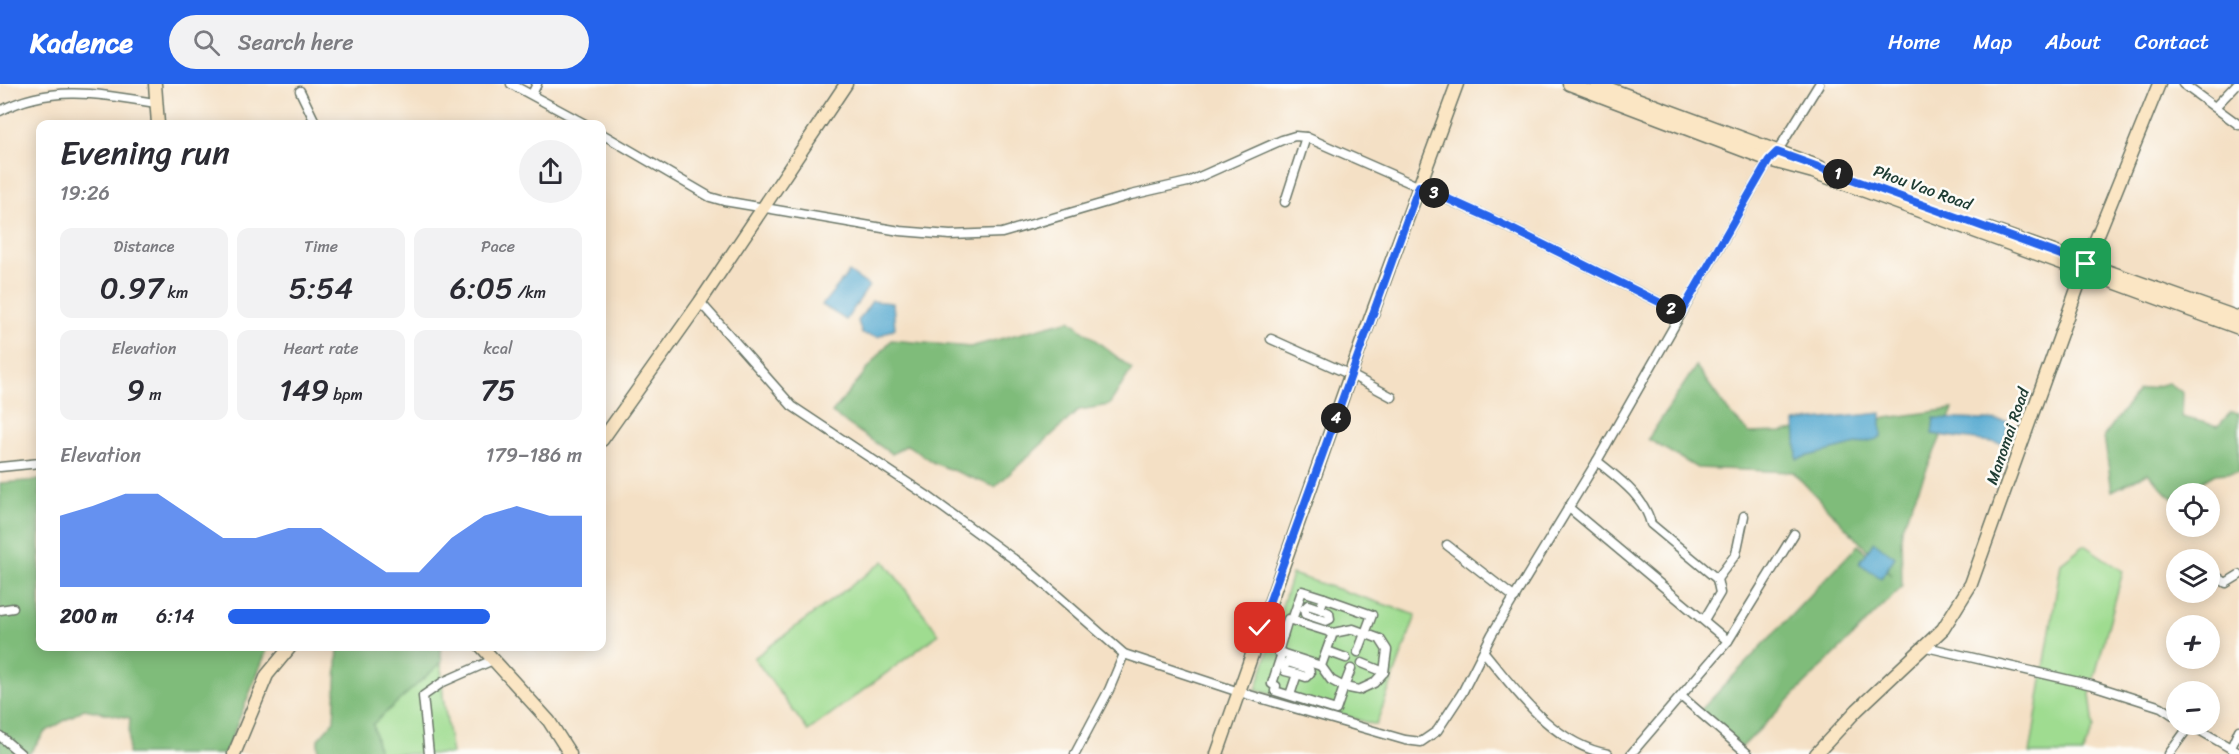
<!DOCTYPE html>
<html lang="en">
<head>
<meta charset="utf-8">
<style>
	:root { --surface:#fff; --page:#f2f2f3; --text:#2b2b33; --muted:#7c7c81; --accent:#2563eb }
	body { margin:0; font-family:Sriracha,sans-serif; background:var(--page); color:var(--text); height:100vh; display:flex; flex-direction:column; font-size:22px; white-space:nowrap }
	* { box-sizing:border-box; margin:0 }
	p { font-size:20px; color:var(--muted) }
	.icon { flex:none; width:33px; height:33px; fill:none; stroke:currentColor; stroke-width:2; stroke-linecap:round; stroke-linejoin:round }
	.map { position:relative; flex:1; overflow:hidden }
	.sheet { position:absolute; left:36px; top:36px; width:570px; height:531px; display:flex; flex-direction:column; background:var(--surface); border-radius:12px; box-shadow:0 3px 15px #0003 }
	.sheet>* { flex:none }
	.controls { position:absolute; left:2166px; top:399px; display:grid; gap:12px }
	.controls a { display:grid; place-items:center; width:54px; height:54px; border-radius:50%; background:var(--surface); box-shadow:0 3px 15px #0003; font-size:30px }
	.pin { position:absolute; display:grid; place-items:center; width:51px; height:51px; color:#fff; margin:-26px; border-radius:12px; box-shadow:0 3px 9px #0006 }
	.km { position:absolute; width:30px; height:30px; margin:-15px; border-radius:50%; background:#222; color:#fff; font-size:16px; line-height:30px; text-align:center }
	.round { display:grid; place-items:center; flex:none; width:63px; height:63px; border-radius:32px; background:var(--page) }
	.summary { display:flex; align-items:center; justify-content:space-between; height:102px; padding:0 24px }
	h1 { font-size:33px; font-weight:600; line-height:45px }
	.metrics { display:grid; grid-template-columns:repeat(3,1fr); gap:9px; height:102px; padding:6px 24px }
	.metrics div { display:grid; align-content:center; border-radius:12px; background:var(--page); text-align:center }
	.metrics b { font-size:30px; font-weight:600 }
	.metrics small { font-size:16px; font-weight:400 }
	.metrics p { font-size:16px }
	.chart { height:168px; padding:12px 24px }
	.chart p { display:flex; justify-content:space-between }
	.chart svg { width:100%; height:108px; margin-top:6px; fill:var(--accent); opacity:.7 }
	ul { padding:0 24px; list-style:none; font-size:20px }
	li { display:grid; grid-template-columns:96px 72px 1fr; align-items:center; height:45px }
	li i { height:15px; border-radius:8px; background:var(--accent) }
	header { display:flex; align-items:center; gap:36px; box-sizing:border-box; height:84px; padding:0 30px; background:var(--accent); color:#fff }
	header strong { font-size:28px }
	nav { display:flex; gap:33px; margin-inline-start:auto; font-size:21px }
	.search { width:420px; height:54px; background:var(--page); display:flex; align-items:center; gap:15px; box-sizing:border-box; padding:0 21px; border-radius:33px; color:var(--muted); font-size:22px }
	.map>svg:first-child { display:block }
	.green { fill:#9fdc90; stroke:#5f8c62; stroke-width:1.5 }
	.forest { fill:#7fbc7a; stroke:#4f7c57; stroke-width:1.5 }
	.water { fill:#54a9d0; stroke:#3a7382; stroke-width:1.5 }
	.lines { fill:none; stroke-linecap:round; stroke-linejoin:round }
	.street-casing { stroke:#6a7667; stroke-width:11 }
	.secondary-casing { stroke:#6a7667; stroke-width:15 }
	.street { stroke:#fff; stroke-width:8 }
	.secondary { stroke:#fbe6c4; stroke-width:12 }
	.route-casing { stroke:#fff; stroke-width:12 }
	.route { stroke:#2563eb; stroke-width:8 }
	.labels { text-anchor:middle; stroke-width:5; stroke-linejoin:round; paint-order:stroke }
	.street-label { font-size:16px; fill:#1f3d34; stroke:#fdfcf7 }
</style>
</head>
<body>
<header>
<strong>Kadence</strong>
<div class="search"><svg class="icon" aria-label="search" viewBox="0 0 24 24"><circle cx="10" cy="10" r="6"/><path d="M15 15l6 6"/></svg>Search here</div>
<nav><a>Home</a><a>Map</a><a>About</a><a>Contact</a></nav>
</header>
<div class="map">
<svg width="2239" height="670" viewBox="0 0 2239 670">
	<rect width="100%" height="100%" fill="#fdfcf7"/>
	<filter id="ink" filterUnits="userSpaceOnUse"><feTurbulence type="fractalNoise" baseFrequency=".0167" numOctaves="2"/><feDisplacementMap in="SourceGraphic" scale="12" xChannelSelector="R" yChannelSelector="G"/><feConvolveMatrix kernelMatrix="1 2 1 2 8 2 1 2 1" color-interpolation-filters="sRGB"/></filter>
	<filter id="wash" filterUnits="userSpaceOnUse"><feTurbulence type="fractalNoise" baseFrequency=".008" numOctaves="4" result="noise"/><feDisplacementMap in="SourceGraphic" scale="24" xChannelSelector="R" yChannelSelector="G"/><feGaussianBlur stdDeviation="1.35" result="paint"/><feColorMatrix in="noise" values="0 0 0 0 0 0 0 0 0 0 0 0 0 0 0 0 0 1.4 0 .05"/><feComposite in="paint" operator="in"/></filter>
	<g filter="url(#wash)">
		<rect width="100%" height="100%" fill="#f4e0c5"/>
		<g class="green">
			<path d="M2084 461 2123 487 2090 610 2094 644 2082 670H2030L2061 479Z"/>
			<path d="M884 477 939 550 808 647 754 574Z"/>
			<path d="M1292 490 1416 531 1376 641 1256 606Z"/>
			<path d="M340 563H440L443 613 452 670H353Z"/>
		</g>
		<g class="forest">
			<path d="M1070 236 1132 285 1109 321 1079 326 995 403 934 379 907 361 892 370 832 329 891 256 970 263Z"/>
			<path d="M1696 282 1728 327 1749 349 1782 348 1953 325 1901 445 1902 503 1741 664 1699 628 1858 461 1891 491 1793 388 1697 384 1648 355Z"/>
			<path d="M2168 299 2183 309 2182 333 2218 342 2231 328 2239 329V388L2215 390 2183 409 2176 410 2173 415 2148 389 2112 407 2104 352 2138 307Z"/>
			<path d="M40 396V562H266L267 566 225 670H128L130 634 84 625 45 648 29 670H0V399Z"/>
			<path d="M338 563H440L442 578 373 640 379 670H318V655L334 637Z"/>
		</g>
		<g class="water">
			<path d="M849 188 869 202 846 236 822 221Z"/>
			<path d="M872 217 893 219 895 244 878 253 862 250 858 237Z"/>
			<path d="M1881 329V354L1797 375 1795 338Z"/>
			<path d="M1934 334 2008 337 2005 360 1932 350Z"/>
			<path d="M1874 458 1895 473 1881 494 1859 479Z"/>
		</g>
	</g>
	<g filter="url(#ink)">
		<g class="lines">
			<g class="street-casing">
				<g id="street">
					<path d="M511 0 585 40"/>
					<path d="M2183 0 2239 41"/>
					<path d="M300 7 316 40"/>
					<path d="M532 10 537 0"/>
					<path d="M2215 23 2237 0"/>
					<path d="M0 27C51 0 100 10 155 19"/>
					<path d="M602 50 710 113 724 117 900 147 950 151 1002 149 1131 111 1188 98 1282 56 1295 52 1306 53 1490 134 1681 229"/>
					<path d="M1285 118 1306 53"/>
					<path d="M700 218 792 322 926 411 1026 484 1124 570 1239 608 1405 656 1421 658 1437 647 1462 609 1492 550 1597 377 1769 76 1777 68 1819 0"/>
					<path d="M1271 255 1351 291 1392 313"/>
					<path d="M1597 377C1619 395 1644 412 1651 440L1717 495 1720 509 1704 536"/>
					<path d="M0 383 40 379"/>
					<path d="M1568 423 1728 557"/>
					<path d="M1447 461 1515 514"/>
					<path d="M2210 488 2226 499 2239 491"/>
					<path d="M1717 495 1736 470 1744 432"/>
					<path d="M1324 514 1372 531 1358 568"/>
					<path d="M0 526 13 524"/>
					<path d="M1292 536 1302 507 1324 514 1320 525 1329 529 1330 535 1326 537 1305 530 1304 525 1308 521 1320 525"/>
					<path d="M1261 544 1283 552"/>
					<path d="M1926 563 2092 601 2161 623 2176 633"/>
					<path d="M1327 567 1346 574"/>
					<path d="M1484 568C1517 608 1553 660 1608 670"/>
					<path d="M1282 569 1272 600 1276 602 1275 607 1336 626 1344 603 1331 596 1321 582 1333 549 1353 545 1380 555 1387 566 1384 588 1374 599 1359 606 1344 603 1351 585"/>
					<path d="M1362 579 1384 588"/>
					<path d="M1321 582 1278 568 1288 535 1333 549"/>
					<path d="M1290 611 1297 590 1285 587 1284 582 1288 578 1309 585 1310 589 1306 593 1297 590"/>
					<path d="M1682 613 1748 670"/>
					<path d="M2189 640 2239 669"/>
					<path d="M0 652 21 670"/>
					<path d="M2231 664 2239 646"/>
					<path d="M429 670 423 612 443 598 493 576"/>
					<path d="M1075 670 1109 606 1124 570"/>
					<path d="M1631 670 1728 557 1794 450"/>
					<path d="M2169 670 2190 641"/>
				</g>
			</g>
			<g class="secondary-casing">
				<g id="secondary">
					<path d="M155 0 158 40"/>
					<path d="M1569 0 1769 76 1813 88 2239 244"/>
					<path d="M1597 0 1820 83"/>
					<path d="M1989 145 2239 234"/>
					<path d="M602 356 700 218 846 0"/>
					<path d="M481 562 549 637 570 670"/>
					<path d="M234 670 267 591 291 562"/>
					<path d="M1217 670 1365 249 1457 0"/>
					<path d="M1816 670 1857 626 1943 545 1971 500 2086 180 2159 0"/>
				</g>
			</g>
			<use href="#street" class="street"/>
			<use href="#secondary" class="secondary"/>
		</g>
	</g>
	<g class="lines" filter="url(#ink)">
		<g class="route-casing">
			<path id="route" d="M1260 544 1419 102 1490 134 1681 229 1769 76 1777 68 2086 180"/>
		</g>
		<use href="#route" class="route"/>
	</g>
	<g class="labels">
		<g class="street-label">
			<text transform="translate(1923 103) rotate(20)" y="6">Phou Vao Road</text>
			<text transform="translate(2007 352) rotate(-71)" y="6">Manomai Road</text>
		</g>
	</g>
</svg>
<div class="controls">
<a><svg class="icon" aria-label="locate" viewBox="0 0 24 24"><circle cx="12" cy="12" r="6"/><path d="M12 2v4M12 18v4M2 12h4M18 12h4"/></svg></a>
<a><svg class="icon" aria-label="layers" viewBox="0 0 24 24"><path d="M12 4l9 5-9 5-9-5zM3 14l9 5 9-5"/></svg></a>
<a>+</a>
<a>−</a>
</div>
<div class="pin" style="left:2086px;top:180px;background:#1e9e55"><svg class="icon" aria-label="arrive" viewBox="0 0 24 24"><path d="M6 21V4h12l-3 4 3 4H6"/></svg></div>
<div class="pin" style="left:1260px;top:544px;background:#d93025"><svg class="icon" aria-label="check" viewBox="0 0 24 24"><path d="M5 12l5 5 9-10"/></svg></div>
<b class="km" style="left:1838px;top:90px">1</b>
<b class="km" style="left:1671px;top:225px">2</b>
<b class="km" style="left:1434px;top:109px">3</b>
<b class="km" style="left:1336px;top:334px">4</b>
<section class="sheet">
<div class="summary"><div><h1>Evening run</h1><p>19:26</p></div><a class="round"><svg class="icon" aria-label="share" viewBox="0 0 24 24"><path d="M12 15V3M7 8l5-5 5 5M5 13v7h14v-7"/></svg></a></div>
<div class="metrics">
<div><p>Distance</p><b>0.97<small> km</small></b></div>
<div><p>Time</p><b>5:54</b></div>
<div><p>Pace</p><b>6:05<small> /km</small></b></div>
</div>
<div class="metrics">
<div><p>Elevation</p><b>9<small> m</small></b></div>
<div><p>Heart rate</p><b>149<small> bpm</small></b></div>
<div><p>kcal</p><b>75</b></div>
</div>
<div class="chart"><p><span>Elevation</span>179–186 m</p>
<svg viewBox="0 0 160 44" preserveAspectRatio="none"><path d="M0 44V15L10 11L20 6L30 6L40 15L50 24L60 24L70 20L80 20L90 29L100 38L110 38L120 24L130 15L140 11L150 15L160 15V44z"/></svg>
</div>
<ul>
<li><b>200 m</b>6:14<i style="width:74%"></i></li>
</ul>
</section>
</div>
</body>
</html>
